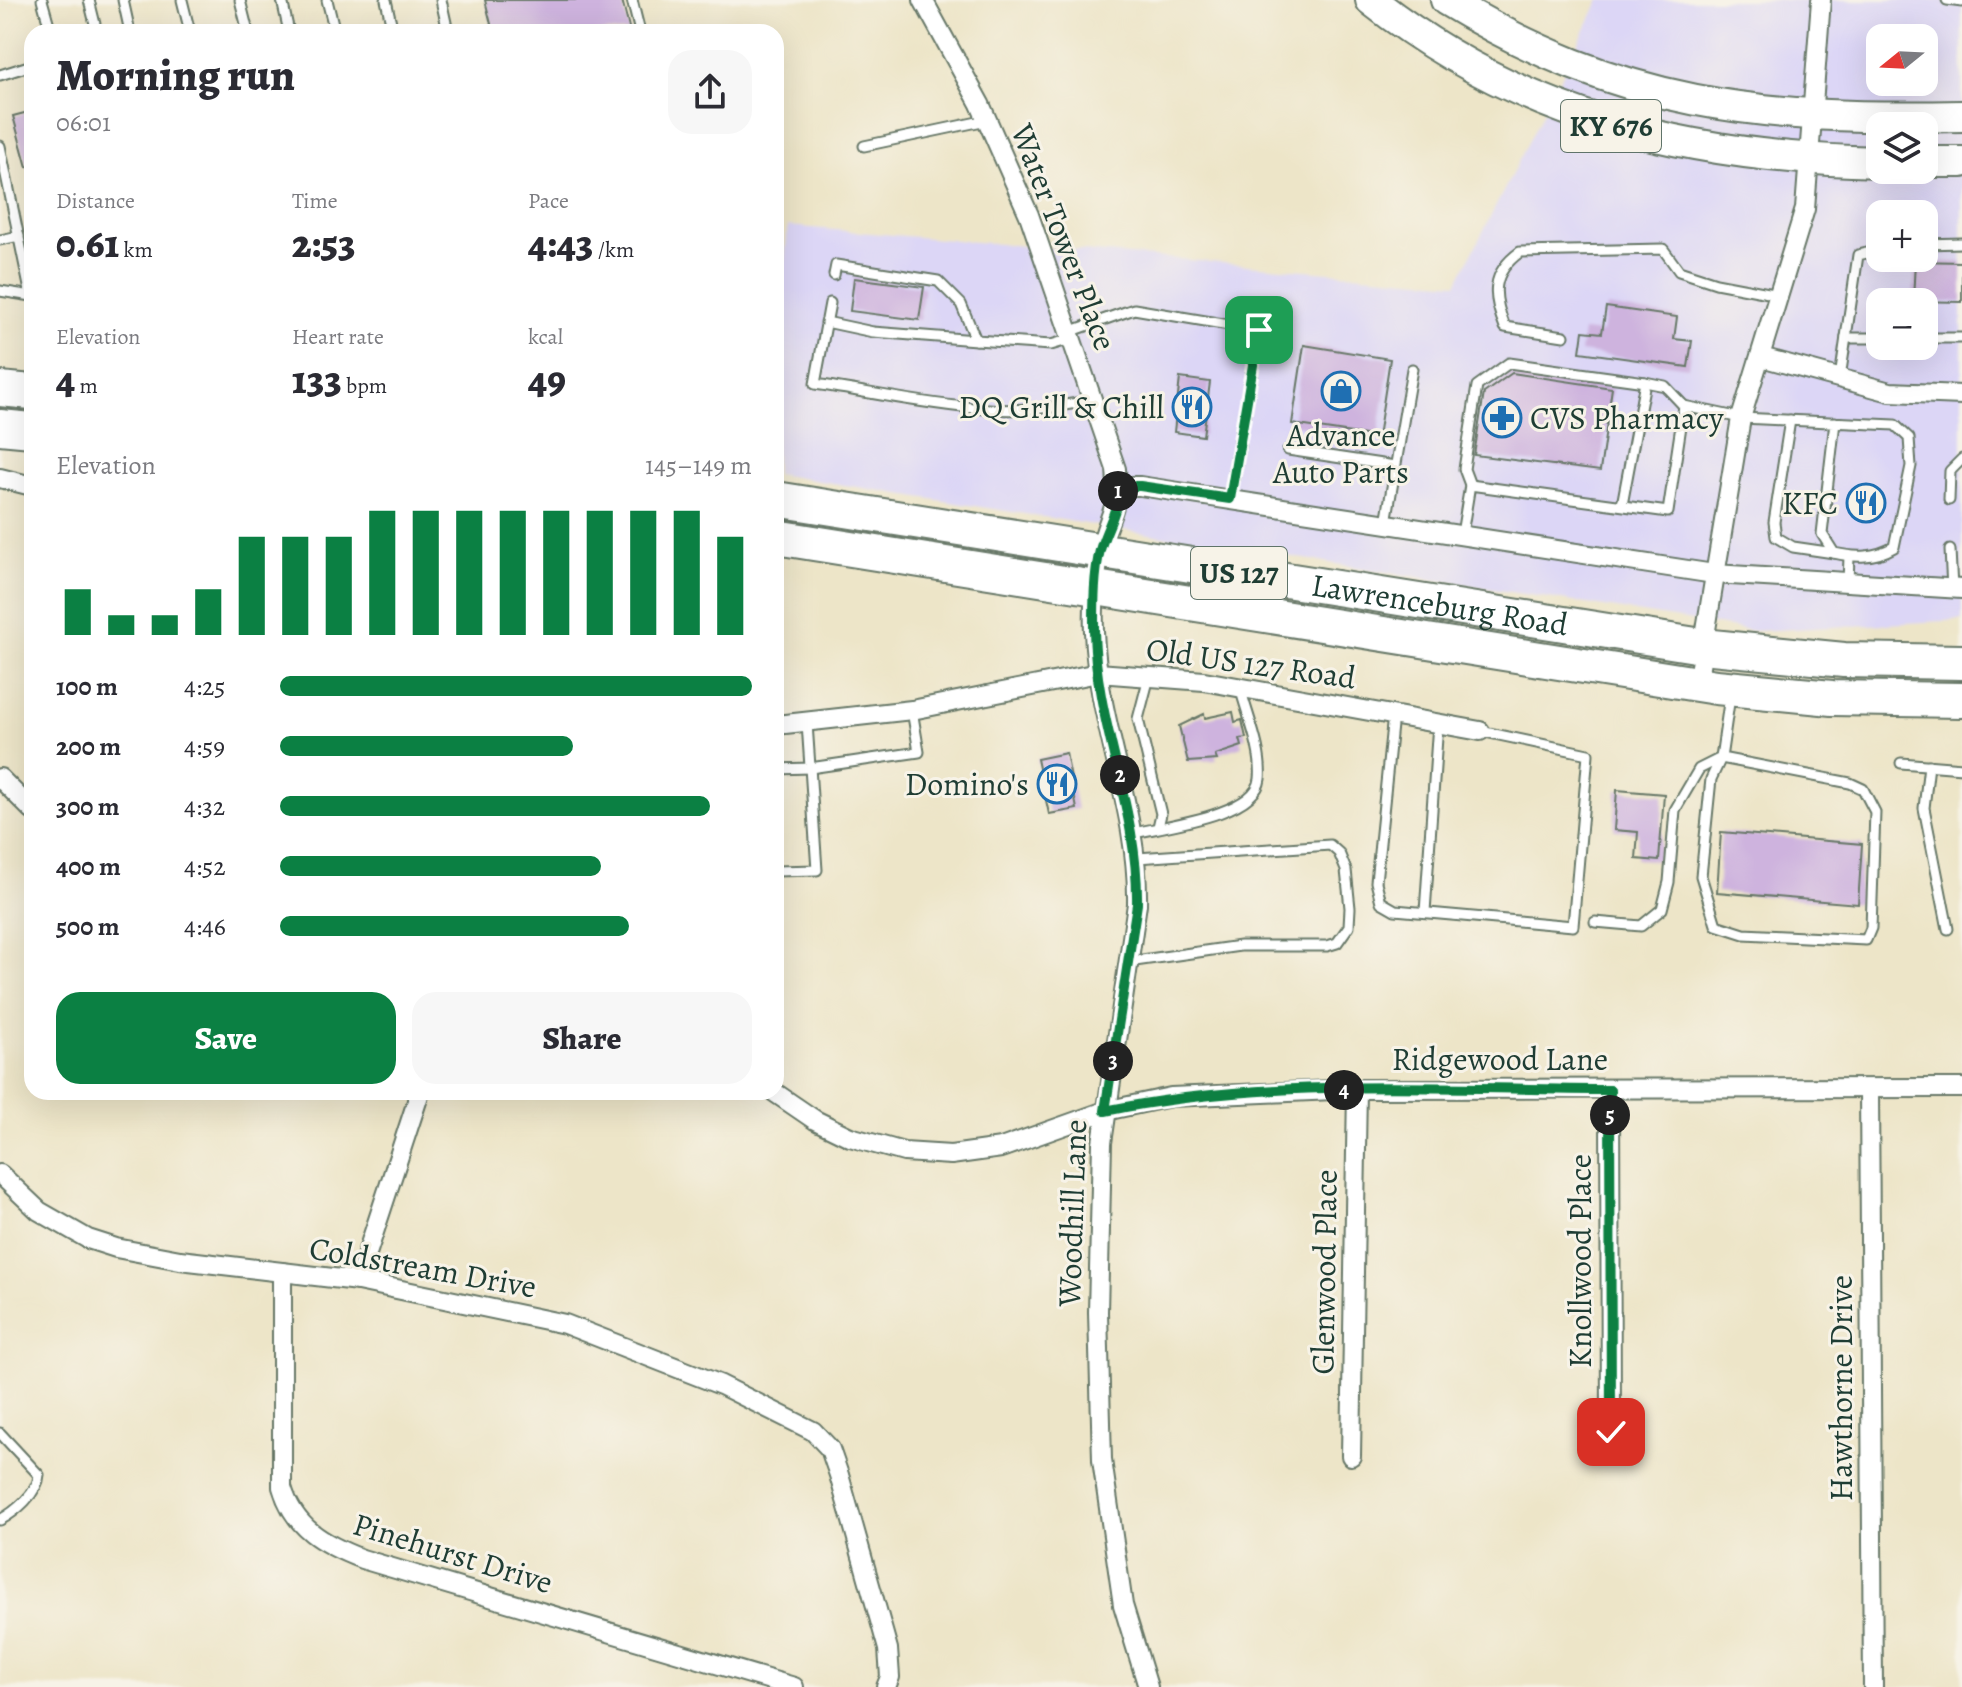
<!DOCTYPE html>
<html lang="en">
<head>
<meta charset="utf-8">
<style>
	:root { --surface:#fff; --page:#f7f7f7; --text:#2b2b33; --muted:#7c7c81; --accent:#0b8043 }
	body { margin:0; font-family:Alegreya,serif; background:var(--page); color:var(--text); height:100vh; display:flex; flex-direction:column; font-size:30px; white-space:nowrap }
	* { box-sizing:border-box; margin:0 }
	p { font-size:26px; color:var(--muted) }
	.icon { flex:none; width:44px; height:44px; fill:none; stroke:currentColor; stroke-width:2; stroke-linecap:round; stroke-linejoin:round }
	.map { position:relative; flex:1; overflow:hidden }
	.side { position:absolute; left:24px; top:24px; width:760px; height:1076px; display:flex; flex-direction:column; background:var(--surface); border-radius:24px; box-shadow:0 8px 32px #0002 }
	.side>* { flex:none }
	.needle { width:52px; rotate:252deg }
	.tools { position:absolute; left:1866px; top:24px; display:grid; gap:16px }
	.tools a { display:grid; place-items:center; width:72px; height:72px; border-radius:16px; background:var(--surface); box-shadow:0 8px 32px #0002; font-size:40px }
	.pin { position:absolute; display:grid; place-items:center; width:68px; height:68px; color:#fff; margin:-34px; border-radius:16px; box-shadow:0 4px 12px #0006 }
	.km { position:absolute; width:40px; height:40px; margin:-20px; border-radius:50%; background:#222; color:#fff; font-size:22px; line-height:40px; text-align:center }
	.round { display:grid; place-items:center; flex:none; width:84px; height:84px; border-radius:24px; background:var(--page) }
	.head { display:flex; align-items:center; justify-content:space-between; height:136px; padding:0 32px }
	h1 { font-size:44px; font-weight:800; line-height:60px }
	.stats { display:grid; grid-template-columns:repeat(3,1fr); gap:12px; height:136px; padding:8px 32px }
	.stats div { display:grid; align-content:center }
	.stats b { font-size:40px; font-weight:800 }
	.stats small { font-size:22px; font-weight:400 }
	.stats p { font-size:22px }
	.chart { height:224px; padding:16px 32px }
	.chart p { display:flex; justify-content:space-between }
	.chart svg { width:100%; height:144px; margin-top:8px; stroke:var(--accent); stroke-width:6 }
	.action { display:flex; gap:16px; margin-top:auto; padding:16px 32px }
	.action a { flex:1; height:92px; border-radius:24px; background:var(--accent); color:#fff; font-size:32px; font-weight:800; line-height:92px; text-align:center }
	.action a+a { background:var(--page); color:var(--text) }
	ul { padding:0 32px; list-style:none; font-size:26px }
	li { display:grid; grid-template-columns:128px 96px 1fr; align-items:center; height:60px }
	li i { height:20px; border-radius:10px; background:var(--accent) }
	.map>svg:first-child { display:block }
	.built { fill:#dcd6f6; fill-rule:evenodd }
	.building { fill:#ceb3de }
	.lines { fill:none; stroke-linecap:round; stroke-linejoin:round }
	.lane-casing { stroke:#677868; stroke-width:13 }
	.street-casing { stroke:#677868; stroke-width:22 }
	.primary-casing { stroke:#677868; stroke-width:34 }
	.highway-casing { stroke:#677868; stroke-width:38 }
	.lane { stroke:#fff; stroke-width:9 }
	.street { stroke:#fff; stroke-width:18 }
	.primary { stroke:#fff; stroke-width:30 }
	.highway { stroke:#fff; stroke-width:34 }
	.route-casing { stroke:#fff; stroke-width:16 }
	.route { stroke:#0b8043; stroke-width:10 }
	.labels { text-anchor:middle; stroke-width:6; stroke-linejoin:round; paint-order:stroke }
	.shield { fill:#f7f3e8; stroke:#60746a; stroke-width:2 }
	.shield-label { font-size:30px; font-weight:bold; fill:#1f3d34 }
	.street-label { font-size:32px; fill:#1f3d34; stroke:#f7f3e8 }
	.poi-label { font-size:32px; fill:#1f3d34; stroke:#f7f3e8; text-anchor:end }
</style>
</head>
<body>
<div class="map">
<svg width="1962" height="1687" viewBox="0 0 1962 1687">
	<rect width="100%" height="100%" fill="#f7f3e8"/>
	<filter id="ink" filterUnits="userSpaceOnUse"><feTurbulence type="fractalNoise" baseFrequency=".0125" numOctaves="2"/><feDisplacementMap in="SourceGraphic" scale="16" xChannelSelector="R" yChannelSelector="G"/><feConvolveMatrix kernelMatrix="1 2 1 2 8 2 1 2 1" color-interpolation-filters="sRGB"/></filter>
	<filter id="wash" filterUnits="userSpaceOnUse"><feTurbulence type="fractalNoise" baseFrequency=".006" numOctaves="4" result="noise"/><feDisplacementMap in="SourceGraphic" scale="32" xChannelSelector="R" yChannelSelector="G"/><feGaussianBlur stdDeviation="1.8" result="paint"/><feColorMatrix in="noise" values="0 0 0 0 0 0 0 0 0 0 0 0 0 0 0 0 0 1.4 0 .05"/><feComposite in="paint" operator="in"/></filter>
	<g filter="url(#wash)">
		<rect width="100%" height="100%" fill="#ede5c8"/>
		<path class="built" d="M1600 0H1962V620L1754 631 776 474V356L788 226 1457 283ZM1880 38H1924V82H1880ZM1880 126H1924V170H1880ZM1880 214H1924V258H1880ZM1880 302H1924V346H1880Z"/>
		<g id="blocks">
			<g class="building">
				<path d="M485 0H622L630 32H493Z"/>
				<path d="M32 111V166L27 167 13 116Z"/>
				<path d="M1915 261 1962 262V302L1913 301Z"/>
				<path d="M854 278 924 287 919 320 850 311Z"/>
				<path d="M1606 307 1677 317 1674 339 1692 341 1688 367 1580 352 1583 331 1602 333Z"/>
				<path d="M1304 345 1390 359 1378 437 1292 424Z"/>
				<path d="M1512 373 1612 388 1600 471 1474 455 1484 393Z"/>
				<path d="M1180 378 1210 382 1203 436 1174 432Z"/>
				<path d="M1233 712 1235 722 1242 720 1246 738 1240 739 1242 746 1215 755 1217 760 1188 762 1179 726 1204 714 1205 718Z"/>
				<path d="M1066 753 1077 809 1049 814 1037 759Z"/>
				<path d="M1617 790 1664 794 1659 861 1636 859 1638 832 1614 830Z"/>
				<path d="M1721 832 1862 844 1858 904 1717 892Z"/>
			</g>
		</g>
	</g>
	<g filter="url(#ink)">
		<use href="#blocks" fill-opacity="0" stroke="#677868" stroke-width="2"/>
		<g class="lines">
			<g class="lane-casing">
				<g id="lane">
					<path d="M42 0 51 32"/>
					<path d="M89 0 97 32"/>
					<path d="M123 0 130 32"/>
					<path d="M182 0 190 32"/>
					<path d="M240 0 248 32"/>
					<path d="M282 0 289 32"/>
					<path d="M327 0 335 32"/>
					<path d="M386 0 393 32"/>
					<path d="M441 0 448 32"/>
					<path d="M632 0 640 32"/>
					<path d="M1947 0 1962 2"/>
					<path d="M0 75 32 65"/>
					<path d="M0 146 31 296"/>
					<path d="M864 146 987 120"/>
					<path d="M0 240 19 236"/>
					<path d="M1924 244 1962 243"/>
					<path d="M834 275 836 265 938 281 961 304 976 340 1051 345 1071 339"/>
					<path d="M0 291 32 296"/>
					<path d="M830 303 815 384C905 397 1004 425 1092 399"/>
					<path d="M826 322 873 332 976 340"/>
					<path d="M1069 332 1134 309 1259 330 1230 499"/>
					<path d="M1564 336 1505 327C1492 295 1491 273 1520 252L1663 249 1679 271 1716 283 1779 295"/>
					<path d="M1846 338H1880"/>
					<path d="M1924 338H1962"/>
					<path d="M1840 378 1858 255 1880 250"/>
					<path d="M1790 420 1774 522 1776 537 1793 547 1834 553"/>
					<path d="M1288 450 1395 466"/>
					<path d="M1470 485 1464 469 1477 386 1509 363 1645 382"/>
					<path d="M1949 500 1950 471 1962 459"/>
					<path d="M1622 505 1645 382 1665 386 1684 406"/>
					<path d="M1386 523 1412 369"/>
					<path d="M1462 534 1470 485 1668 512 1684 406 1741 418 1895 425 1909 438 1911 466 1894 547C1875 558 1856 558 1834 553L1822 534 1835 422"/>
					<path d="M1950 550 1952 589"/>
					<path d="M1848 582 1849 557"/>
					<path d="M1149 677 1138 719 1161 814 1158 827"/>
					<path d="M1393 715 1376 882 1381 902 1395 910 1573 926 1588 754 1480 731"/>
					<path d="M1901 763 1962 768"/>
					<path d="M1929 765 1924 808 1948 929"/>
					<path d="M776 769 810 768 919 752 912 710"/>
					<path d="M1134 833C1164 826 1256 815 1260 779 1263 751 1247 715 1240 687"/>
					<path d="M776 871 817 870 807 723"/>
					<path d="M1425 912 1438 723"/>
					<path d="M1595 922 1641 926 1662 909 1669 882 1675 810 1699 769 1721 758 1850 783 1863 789 1875 812 1871 928 1866 940 1744 934 1716 925 1701 876 1711 779 1721 758 1730 696"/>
					<path d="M1128 962 1240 946H1327L1337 943 1349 926 1350 908 1346 870 1339 853 1330 845 1137 858"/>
					<path d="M0 1433 39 1475C38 1493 15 1512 0 1520"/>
				</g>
			</g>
			<g class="street-casing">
				<g id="street">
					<path d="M923 0 980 104 1029 215 1116 469C1120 512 1107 515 1100 552 1095 577 1093 607 1094 632 1098 725 1139 811 1137 904L1102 1143 1098 1312 1102 1460 1123 1605 1148 1687"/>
					<path d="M1761 357 1890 392 1962 395"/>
					<path d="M0 478 32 486"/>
					<path d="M1118 486H1140L1714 574 1962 589"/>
					<path d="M1697 684 1741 418 1805 209 1821 0"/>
					<path d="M776 725 912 710 1098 673 1204 681 1480 731"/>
					<path d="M0 778 32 810"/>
					<path d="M1869 1089 1873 1687"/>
					<path d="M1610 1090 1611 1432"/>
					<path d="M774 1092 815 1120 850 1137 904 1152 951 1155 1001 1148 1105 1111 1171 1097 1357 1089 1962 1088"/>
					<path d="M0 1174 39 1211 88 1239 116 1248 180 1260 358 1281 565 1324 721 1385 813 1431 830 1449 839 1475 888 1649 890 1677 886 1687"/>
					<path d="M282 1272V1487C294 1528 323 1544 362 1559L794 1687"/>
					<path d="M358 1281 420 1092"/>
					<path d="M1351 1456 1357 1089"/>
				</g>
			</g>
			<g class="primary-casing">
				<g id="primary">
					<path d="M1371 0C1522 119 1691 158 1880 162"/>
					<path d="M1446 0C1622 107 1761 120 1962 116"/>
					<path d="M1924 162H1962"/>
				</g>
			</g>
			<g class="highway-casing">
				<g id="highway">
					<path d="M0 389 32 392"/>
					<path d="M0 427 32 430"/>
					<path id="s1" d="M776 499 1702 646 1844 660 1962 662"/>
					<path d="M776 537 1716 687 1832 698 1962 700"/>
				</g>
			</g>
			<use href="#lane" class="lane"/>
			<use href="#street" class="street"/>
			<use href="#primary" class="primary"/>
			<use href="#highway" class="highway"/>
		</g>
	</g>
	<g class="lines" filter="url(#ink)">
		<g class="route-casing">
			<path id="route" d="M1259 330 1230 499 1140 486H1118C1120 509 1106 528 1100 550 1094 574 1094 604 1094 629 1095 723 1139 810 1137 904L1105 1111C1269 1077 1443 1089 1610 1090L1611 1432"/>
		</g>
		<use href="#route" class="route"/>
	</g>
	<defs>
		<g id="shop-ring" transform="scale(2)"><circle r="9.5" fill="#f7f3e8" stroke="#1f6fb2" stroke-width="1.5"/><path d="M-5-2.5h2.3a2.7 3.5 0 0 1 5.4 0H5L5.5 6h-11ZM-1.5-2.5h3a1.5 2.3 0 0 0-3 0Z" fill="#1f6fb2"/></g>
		<g id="restaurant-ring" transform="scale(2)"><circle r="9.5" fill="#f7f3e8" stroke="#1f6fb2" stroke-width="1.5"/><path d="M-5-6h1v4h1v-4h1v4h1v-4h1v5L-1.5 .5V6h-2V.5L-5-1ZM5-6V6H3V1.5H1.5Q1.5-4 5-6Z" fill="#1f6fb2"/></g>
		<g id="pharmacy-ring" transform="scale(2)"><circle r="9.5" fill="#f7f3e8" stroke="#1f6fb2" stroke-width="1.5"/><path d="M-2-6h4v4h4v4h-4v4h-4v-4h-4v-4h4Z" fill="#1f6fb2"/></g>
	</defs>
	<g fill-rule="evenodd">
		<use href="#shop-ring" x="1341" y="391"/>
		<use href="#restaurant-ring" x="1192" y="407"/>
		<use href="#pharmacy-ring" x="1502" y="418"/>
		<use href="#restaurant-ring" x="1866" y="503"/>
		<use href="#restaurant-ring" x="1057" y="784"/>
	</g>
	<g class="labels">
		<g class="shield">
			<rect x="1561" y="100" width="100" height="52" rx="6"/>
			<rect x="1191" y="547" width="96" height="52" rx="6"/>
		</g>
		<g class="shield-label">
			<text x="1611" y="136">KY 676</text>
			<text x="1239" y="583">US 127</text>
		</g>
		<g class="street-label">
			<text transform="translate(1064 237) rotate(69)" y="11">Water Tower Place</text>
			<text dy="11" stroke="none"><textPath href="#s1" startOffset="672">Lawrenceburg Road</textPath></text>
			<text transform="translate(1251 663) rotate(8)" y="11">Old US 127 Road</text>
			<text x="1500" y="1070">Ridgewood Lane</text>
			<text transform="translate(1072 1213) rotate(-88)" y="11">Woodhill Lane</text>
			<text transform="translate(1580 1261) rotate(-90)" y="11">Knollwood Place</text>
			<text transform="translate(423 1267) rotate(10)" y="11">Coldstream Drive</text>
			<text transform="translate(1324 1272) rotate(-89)" y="11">Glenwood Place</text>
			<text transform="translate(1841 1388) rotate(-90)" y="11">Hawthorne Drive</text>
			<text transform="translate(453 1553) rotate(17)" y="11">Pinehurst Drive</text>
		</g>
		<g class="poi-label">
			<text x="1164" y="418">DQ Grill &amp; Chill</text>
			<text x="1530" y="429" text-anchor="start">CVS Pharmacy</text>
			<text x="1341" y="446" text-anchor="middle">Advance<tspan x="1341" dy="37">Auto Parts</tspan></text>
			<text x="1838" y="514">KFC</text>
			<text x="1029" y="795">Domino's</text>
		</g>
	</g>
</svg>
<div class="tools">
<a><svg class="needle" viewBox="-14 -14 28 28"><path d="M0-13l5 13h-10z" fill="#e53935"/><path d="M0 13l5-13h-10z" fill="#7c7c81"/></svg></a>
<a><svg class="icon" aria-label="layers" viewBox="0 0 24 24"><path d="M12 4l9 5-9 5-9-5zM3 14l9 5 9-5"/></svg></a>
<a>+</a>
<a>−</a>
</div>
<div class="pin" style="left:1259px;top:330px;background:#1e9e55"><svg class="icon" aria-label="arrive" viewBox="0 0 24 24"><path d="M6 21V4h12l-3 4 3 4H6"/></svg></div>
<div class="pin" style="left:1611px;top:1432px;background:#d93025"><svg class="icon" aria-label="check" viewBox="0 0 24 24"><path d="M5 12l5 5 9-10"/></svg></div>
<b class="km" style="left:1118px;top:491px">1</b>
<b class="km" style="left:1120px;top:775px">2</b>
<b class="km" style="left:1113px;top:1061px">3</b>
<b class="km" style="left:1344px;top:1090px">4</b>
<b class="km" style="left:1610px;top:1115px">5</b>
<section class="side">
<div class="head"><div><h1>Morning run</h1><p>06:01</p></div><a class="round"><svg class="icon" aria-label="share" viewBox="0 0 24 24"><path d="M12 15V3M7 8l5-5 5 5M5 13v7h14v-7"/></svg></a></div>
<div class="stats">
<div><p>Distance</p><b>0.61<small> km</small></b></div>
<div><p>Time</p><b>2:53</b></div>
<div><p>Pace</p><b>4:43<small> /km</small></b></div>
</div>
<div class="stats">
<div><p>Elevation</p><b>4<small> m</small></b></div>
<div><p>Heart rate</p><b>133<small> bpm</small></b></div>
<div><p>kcal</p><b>49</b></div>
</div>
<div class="chart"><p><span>Elevation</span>145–149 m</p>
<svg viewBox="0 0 160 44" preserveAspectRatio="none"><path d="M5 44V30M15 44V38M25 44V38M35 44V30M45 44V14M55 44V14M65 44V14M75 44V6M85 44V6M95 44V6M105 44V6M115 44V6M125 44V6M135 44V6M145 44V6M155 44V14"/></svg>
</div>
<ul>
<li><b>100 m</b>4:25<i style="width:100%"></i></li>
<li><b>200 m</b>4:59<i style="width:62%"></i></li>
<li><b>300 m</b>4:32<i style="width:91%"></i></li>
<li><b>400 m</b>4:52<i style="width:68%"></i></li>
<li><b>500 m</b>4:46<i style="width:74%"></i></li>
</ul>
<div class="action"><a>Save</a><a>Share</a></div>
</section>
</div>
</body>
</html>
